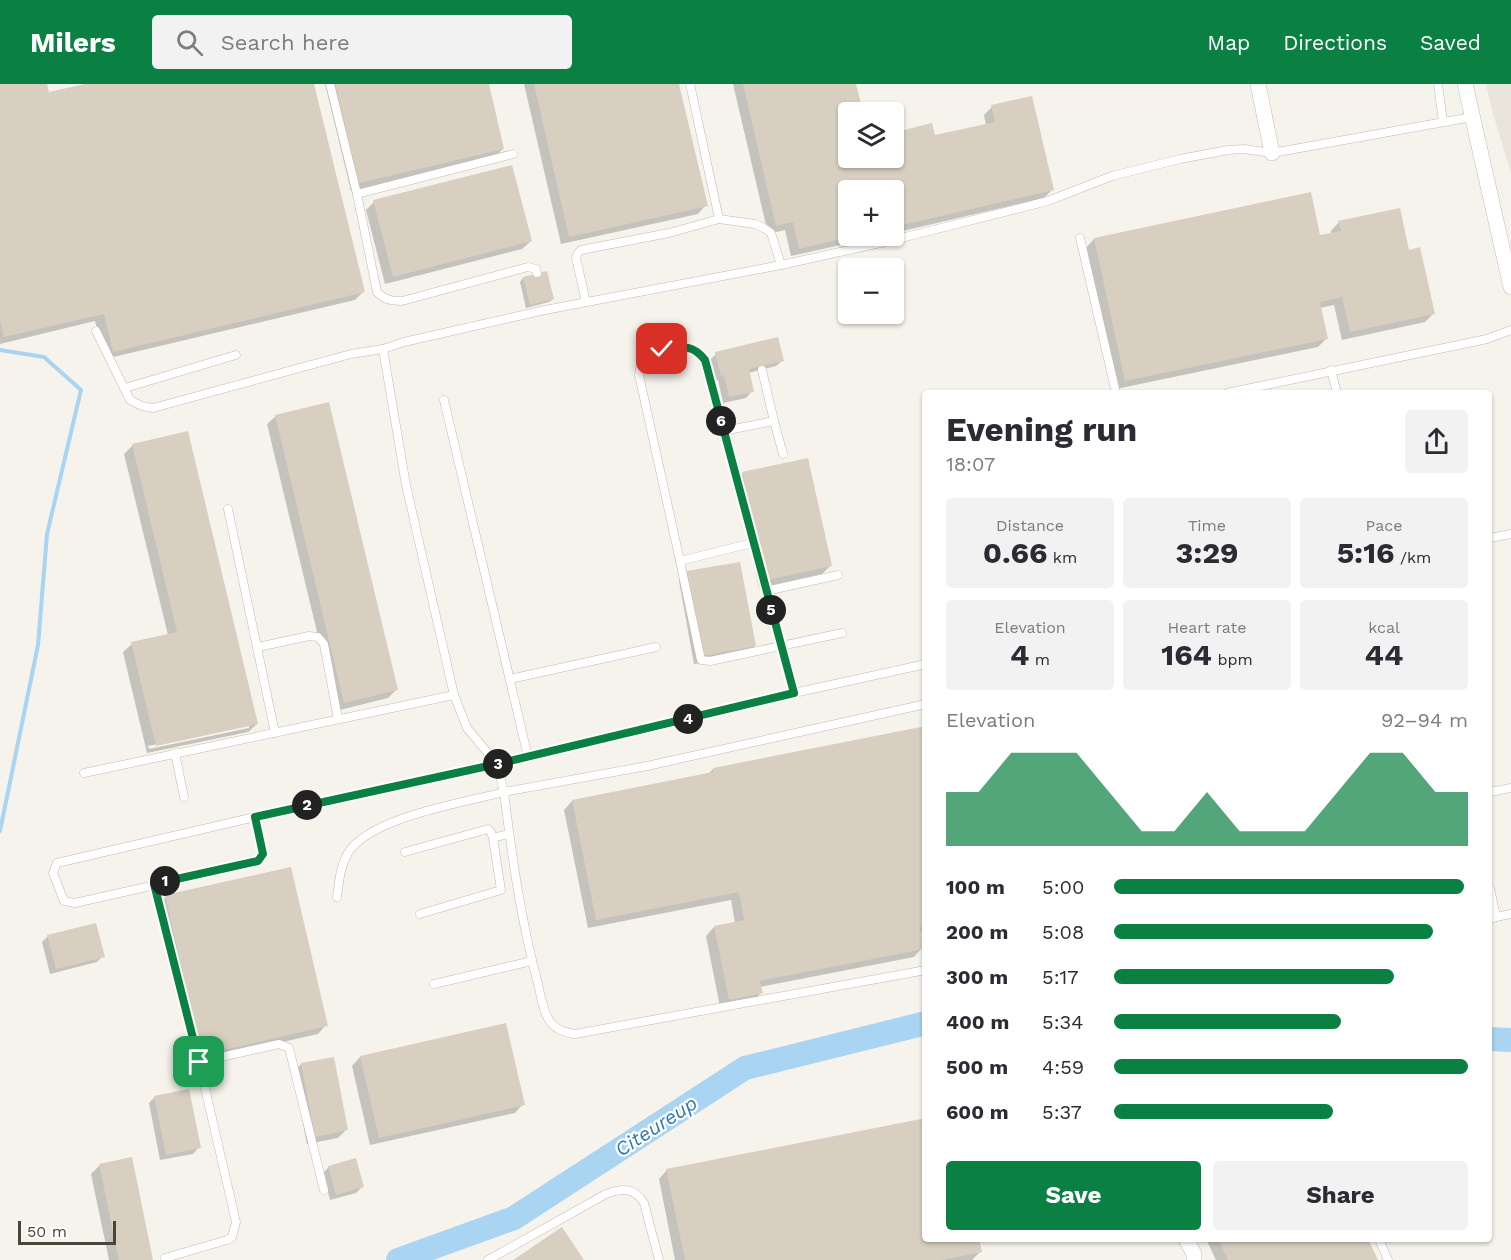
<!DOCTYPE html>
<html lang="en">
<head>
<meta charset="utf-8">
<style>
	:root { --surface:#fff; --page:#f2f2f3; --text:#2b2b33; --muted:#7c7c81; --accent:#0b8043 }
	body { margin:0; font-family:"Work Sans",sans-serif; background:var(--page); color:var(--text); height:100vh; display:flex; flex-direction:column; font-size:22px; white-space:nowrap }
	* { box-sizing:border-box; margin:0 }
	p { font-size:20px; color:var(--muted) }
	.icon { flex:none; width:33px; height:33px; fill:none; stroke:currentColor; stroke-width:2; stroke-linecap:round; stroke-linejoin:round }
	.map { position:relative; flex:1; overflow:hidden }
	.drawer { position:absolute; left:922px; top:306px; width:570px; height:852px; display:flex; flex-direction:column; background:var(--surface); border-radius:6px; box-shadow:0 2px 4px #0004 }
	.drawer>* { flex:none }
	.controls { position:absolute; left:838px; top:18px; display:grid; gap:12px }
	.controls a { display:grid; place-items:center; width:66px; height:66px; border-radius:6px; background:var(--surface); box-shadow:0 2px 4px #0004; font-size:30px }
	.scale { position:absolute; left:18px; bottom:15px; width:98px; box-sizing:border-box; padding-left:6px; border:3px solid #4b4439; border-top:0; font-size:16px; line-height:21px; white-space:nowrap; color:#4b4439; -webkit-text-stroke:4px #fff; paint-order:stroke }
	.pin { position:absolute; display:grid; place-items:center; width:51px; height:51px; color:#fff; margin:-26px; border-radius:12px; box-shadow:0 3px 9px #0006 }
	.km { position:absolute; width:30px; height:30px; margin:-15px; border-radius:50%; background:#222; color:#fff; font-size:16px; line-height:30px; text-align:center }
	.round { display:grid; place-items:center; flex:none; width:63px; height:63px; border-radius:6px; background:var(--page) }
	.headline { display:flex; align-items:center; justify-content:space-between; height:102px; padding:0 24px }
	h1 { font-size:33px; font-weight:700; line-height:45px }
	.stats { display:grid; grid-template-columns:repeat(3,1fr); gap:9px; height:102px; padding:6px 24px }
	.stats div { display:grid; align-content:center; border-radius:6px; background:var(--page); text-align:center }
	.stats b { font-size:30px; font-weight:700 }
	.stats small { font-size:16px; font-weight:400 }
	.stats p { font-size:16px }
	.chart { height:168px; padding:12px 24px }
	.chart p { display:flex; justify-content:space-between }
	.chart svg { width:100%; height:108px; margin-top:6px; fill:var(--accent); opacity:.7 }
	.cta { display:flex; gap:12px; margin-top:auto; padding:12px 24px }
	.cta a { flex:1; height:69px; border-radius:6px; background:var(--accent); color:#fff; font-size:24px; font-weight:700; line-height:69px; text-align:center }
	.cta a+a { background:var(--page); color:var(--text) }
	ul { padding:0 24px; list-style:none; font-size:20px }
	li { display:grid; grid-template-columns:96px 72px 1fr; align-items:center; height:45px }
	li i { height:15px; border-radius:8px; background:var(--accent) }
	header { display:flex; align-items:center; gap:36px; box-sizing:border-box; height:84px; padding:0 30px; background:var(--accent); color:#fff }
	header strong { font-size:28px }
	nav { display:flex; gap:33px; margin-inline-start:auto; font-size:21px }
	.search { width:420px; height:54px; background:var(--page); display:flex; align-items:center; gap:15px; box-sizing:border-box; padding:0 21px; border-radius:6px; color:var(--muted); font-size:22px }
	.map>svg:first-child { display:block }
	.residential { fill:#eae5da }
	.shadow { fill:#0003; fill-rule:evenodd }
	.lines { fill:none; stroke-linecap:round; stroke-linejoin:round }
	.stream { stroke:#a9d4f2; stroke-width:4 }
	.river { stroke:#a9d4f2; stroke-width:24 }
	.building { fill:#d8cfc1 }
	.service-casing { stroke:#c2bbae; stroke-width:9 }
	.minor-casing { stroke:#c2bbae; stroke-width:16 }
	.service { stroke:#fff; stroke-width:8 }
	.minor { stroke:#fff; stroke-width:15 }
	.route-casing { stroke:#fff; stroke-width:12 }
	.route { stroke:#0b8043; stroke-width:8 }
	.labels { text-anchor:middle; stroke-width:4.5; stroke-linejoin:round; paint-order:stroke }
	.water-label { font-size:20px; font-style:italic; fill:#2e7ab2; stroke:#fff }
</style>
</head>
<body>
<header>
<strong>Milers</strong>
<div class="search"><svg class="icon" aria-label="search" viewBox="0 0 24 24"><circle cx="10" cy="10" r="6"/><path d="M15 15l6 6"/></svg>Search here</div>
<nav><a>Map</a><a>Directions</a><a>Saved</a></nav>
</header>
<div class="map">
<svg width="1511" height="1176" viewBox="0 0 1511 1176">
	<rect width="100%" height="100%" fill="#f6f3ec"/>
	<path class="residential" d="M1486 0H1511V89L1492 27Z"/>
	<g class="shadow">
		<path d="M0 0H46L48 10 92 0H313L363 208 355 216 105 275 95 237 0 260Z"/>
		<path d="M325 0H487L503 65 494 73 351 107Z"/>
		<path d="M524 0H677L706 121 698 130 561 160Z"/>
		<path d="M733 0H855L861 28H849V74H894V37L899 48 934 53 986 41 984 31 992 23 1052 106 1044 114 894 149V106H849V152H881L791 172 785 146 768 150Z"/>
		<path d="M374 118 531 157 522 165 385 200 366 126Z"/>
		<path d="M1339 138 1408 167 1433 230 1425 238 1342 256 1334 221 1320 224 1327 254 1318 263 1116 305 1086 164 1094 155 1319 153 1331 150V147Z"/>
		<path d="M523 194 553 215 549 218 526 224 520 198Z"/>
		<path d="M716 270 783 276 776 282 748 289 752 307 746 314 723 319 718 296 715 297 710 276Z"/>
		<path d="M276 332 396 606 388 614 336 627 267 340Z"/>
		<path d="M133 361 257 640 248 648 147 669 123 568 132 560 168 551 124 370ZM249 641V644L149 665 148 662Z"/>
		<path d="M743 389 831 481 822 490 759 504 735 398Z"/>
		<path d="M687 489 755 562 746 570 694 580 679 497Z"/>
		<path d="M926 644V848L919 849 922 864 914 873 760 903 761 909 753 917 720 923 706 852 714 843 735 839 731 816 588 844 564 726 572 717 707 691 713 685Z"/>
		<path d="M166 813 326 941 318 950 194 978 157 821Z"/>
		<path d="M48 852 103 872 97 878 50 890 42 858Z"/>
		<path d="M360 973 523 1020 515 1029 370 1061 352 982Z"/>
		<path d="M301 980 346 1046 338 1054 307 1060 293 989Z"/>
		<path d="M155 1013 199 1063 193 1070 160 1076 149 1019Z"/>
		<path d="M100 1081 151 1176H109L91 1090Z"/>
		<path d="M329 1083 362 1103 356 1109 330 1116 323 1089Z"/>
		<path d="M667 1086 926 1155H978L980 1168 972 1176H675L659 1095Z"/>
		<path d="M1206 1155H1367L1377 1176H1216Z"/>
	</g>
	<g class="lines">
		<path class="stream" d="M0 266 44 273 81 306 47 450 38 561 0 747"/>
		<g class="river">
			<path d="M1490 955 1511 956"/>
			<path d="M398 1176 514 1134 745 984 926 939"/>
		</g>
	</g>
	<g class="building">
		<path d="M0 0H47L49 8 85 0H314L365 208 113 268 104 230 4 253 0 236Z"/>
		<path d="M335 0H489L504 65 359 99Z"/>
		<path d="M534 0H679L708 122 569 153Z"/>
		<path d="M743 0H856L863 28H849V74H894V36L898 35 900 47 932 39 935 51 995 38 991 21 1032 12 1054 106 894 143V106H849V153L799 165 793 138 776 142Z"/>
		<path d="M512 81 532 157 393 193 373 116Z"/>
		<path d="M1311 108 1320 151 1341 147 1338 137 1400 124 1409 166 1420 163 1435 230 1350 248 1342 213 1320 218 1328 255 1125 297 1094 154Z"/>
		<path d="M547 187 554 215 530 221 523 193Z"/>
		<path d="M778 253 784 277 749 285 754 308 729 313 724 291 721 292 715 268Z"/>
		<path d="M329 318 398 606 344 619 275 331Z"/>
		<path d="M188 347 258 640 156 662 131 558 177 548 132 360Z"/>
		<path d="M808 374 832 482 767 496 742 388Z"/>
		<path d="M740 478 756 562 702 572 686 487Z"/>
		<path d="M926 642V842L920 843 924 865 760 897 763 909 729 916 714 842 744 836 739 808 596 836 572 716 713 688V684Z"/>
		<path d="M291 783 328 942 202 971 165 811Z"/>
		<path d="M96 839 105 873 56 885 47 851Z"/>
		<path d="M506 939 525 1021 379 1054 360 972Z"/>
		<path d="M334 973 348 1046 315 1053 301 979Z"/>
		<path d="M189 1005 201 1064 166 1071 154 1012Z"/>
		<path d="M926 1034V1155H979L982 1168 942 1176H685L666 1085Z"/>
		<path d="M132 1073 153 1176H119L99 1080Z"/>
		<path d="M356 1074 364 1103 336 1111 328 1082Z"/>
		<path d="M562 1143 584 1176H513Z"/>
		<path d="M1218 1155H1368L1378 1176H1228Z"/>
	</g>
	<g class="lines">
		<g class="service-casing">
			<g id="service">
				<path d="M330 0 357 110"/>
				<path d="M690 0 719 135"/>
				<path d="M1438 0 1443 38"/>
				<path d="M513 70 357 110 377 208C385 216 391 217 402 217L528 183 536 185 537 189"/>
				<path d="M1080 154 1116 309"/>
				<path d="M586 218 576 174 578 169 581 166 669 149 719 135 755 140 764 144 771 149 781 181"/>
				<path d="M96 247 130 316 142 322 153 324 351 270 383 265"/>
				<path d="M762 286 774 337"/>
				<path d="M1331 286 1337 309"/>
				<path d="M125 304 236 271"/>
				<path d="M1227 309 1487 255 1511 246"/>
				<path d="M444 316 528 673"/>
				<path d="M723 347 774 337 783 370"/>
				<path d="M228 425 275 649"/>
				<path d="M1490 454 1511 450"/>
				<path d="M752 459 680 477 639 291 641 280C659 263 688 254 705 276L794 609"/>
				<path d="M680 477 701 576 710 577 842 549"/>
				<path d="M766 507 838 491"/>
				<path d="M258 563 309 552 318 553 324 560 338 635"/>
				<path d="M926 580 794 609 497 680 467 644 454 611 406 401 383 265 404 258 545 226 781 181 885 158 1048 117 1112 92 1180 75 1228 66 1244 65 1272 69 1472 33"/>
				<path d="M510 595 656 563"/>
				<path d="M175 669 184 713"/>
				<path d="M84 689 454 611"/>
				<path d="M1490 708 1511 704"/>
				<path d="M255 733 263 770 258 778 75 819 64 817 53 789 57 779 255 733 497 680 504 708 647 682 926 620"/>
				<path d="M405 768 488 745 491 748 493 754"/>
				<path d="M154 800 199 978 236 1138 232 1153 227 1156 165 1174"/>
				<path d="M1490 804 1496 833 1490 835"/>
				<path d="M337 813C339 798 340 783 348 769 370 733 463 719 504 708 512 773 521 837 538 900 541 912 543 929 551 939 558 947 566 949 575 950L926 886"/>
				<path d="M420 830 501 806 493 754 508 750"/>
				<path d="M1496 833 1511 830"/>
				<path d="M434 900 532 877"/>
				<path d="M199 978 279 960 289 964 324 1106"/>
				<path d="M1379 1155 1388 1176"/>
				<path d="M488 1176 606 1110C622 1104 634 1103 644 1119L659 1176"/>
			</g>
		</g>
		<g class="minor-casing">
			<g id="minor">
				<path d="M1258 0 1272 69"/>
				<path d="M1465 0 1511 203"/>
				<path d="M1186 1155 1194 1170V1176"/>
			</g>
		</g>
		<use href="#service" class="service"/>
		<use href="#minor" class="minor"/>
	</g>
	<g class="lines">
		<g class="route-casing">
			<path id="route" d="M199 978 154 800 258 777 263 770 255 733 497 680 794 609 705 276C692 259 681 263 662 265"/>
		</g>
		<use href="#route" class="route"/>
	</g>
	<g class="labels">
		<g class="water-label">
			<text transform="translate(656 1042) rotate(-33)" y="7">Citeureup</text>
		</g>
	</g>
</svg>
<div class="controls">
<a><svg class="icon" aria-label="layers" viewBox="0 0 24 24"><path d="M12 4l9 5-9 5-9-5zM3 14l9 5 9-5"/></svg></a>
<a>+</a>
<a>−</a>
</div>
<div class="scale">50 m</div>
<div class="pin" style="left:199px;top:978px;background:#1e9e55"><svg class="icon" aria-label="arrive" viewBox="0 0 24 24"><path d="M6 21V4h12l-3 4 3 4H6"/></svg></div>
<div class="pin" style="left:662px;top:265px;background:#d93025"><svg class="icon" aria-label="check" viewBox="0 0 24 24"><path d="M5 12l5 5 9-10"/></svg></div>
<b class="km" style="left:165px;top:797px">1</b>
<b class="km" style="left:307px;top:721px">2</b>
<b class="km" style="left:498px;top:680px">3</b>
<b class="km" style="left:688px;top:635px">4</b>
<b class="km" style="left:771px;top:526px">5</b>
<b class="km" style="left:721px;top:337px">6</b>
<section class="drawer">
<div class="headline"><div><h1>Evening run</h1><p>18:07</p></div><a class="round"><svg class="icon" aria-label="share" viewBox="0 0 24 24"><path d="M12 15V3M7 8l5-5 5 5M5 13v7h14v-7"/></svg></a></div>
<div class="stats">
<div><p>Distance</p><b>0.66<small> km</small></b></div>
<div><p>Time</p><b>3:29</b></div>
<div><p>Pace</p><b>5:16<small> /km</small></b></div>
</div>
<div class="stats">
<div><p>Elevation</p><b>4<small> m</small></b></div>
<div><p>Heart rate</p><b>164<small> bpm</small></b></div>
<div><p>kcal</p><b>44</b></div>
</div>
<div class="chart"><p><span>Elevation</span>92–94 m</p>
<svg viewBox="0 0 160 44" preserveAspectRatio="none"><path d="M0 44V22L10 22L20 6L30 6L40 6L50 22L60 38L70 38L80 22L90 38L100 38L110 38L120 22L130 6L140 6L150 22L160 22V44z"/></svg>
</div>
<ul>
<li><b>100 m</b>5:00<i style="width:99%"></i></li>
<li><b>200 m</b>5:08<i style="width:90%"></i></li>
<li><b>300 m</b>5:17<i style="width:79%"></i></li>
<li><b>400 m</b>5:34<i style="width:64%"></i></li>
<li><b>500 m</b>4:59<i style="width:100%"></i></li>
<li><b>600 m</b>5:37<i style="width:62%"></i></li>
</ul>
<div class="cta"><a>Save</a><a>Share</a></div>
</section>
</div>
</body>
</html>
